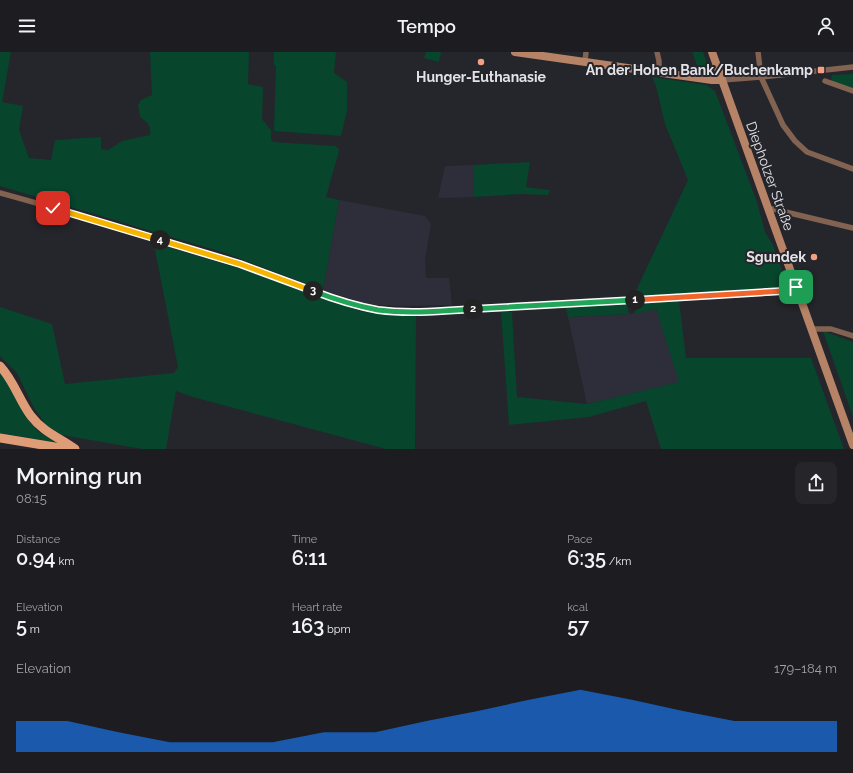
<!DOCTYPE html>
<html lang="en">
<head>
<meta charset="utf-8">
<style>
	:root { --surface:#1c1c21; --page:#25252a; --text:#f1f3f6; --muted:#a0a1a5; --accent:#1a73e8 }
	body { margin:0; font-family:Raleway,sans-serif; background:var(--page); color:var(--text); height:100vh; display:flex; flex-direction:column; font-size:15px; white-space:nowrap }
	* { box-sizing:border-box; margin:0 }
	p { font-size:13px; color:var(--muted) }
	.icon { flex:none; width:22px; height:22px; fill:none; stroke:currentColor; stroke-width:2; stroke-linecap:round; stroke-linejoin:round }
	.map { position:relative; height:397px; overflow:hidden }
	.sheet { display:flex; flex-direction:column; background:var(--surface); flex:1 }
	.sheet>* { flex:none }
	.pin { position:absolute; display:grid; place-items:center; width:34px; height:34px; color:#fff; margin:-17px; border-radius:8px; box-shadow:0 2px 6px #0006 }
	.km { position:absolute; width:20px; height:20px; margin:-10px; border-radius:50%; background:#222; color:#fff; font-size:11px; line-height:20px; text-align:center }
	.round { display:grid; place-items:center; flex:none; width:42px; height:42px; border-radius:8px; background:var(--page) }
	.headline { display:flex; align-items:center; justify-content:space-between; height:68px; padding:0 16px }
	h1 { font-size:22px; font-weight:600; line-height:30px }
	.metrics { display:grid; grid-template-columns:repeat(3,1fr); gap:6px; height:68px; padding:4px 16px }
	.metrics div { display:grid; align-content:center }
	.metrics b { font-size:20px; font-weight:600 }
	.metrics small { font-size:11px; font-weight:400 }
	.metrics p { font-size:11px }
	.chart { height:112px; padding:8px 16px }
	.chart p { display:flex; justify-content:space-between }
	.chart svg { width:100%; height:72px; margin-top:4px; fill:var(--accent); opacity:.7 }
	header { display:flex; justify-content:space-between; align-items:center; height:52px; padding:0 16px; background:var(--surface); font-size:18px; font-weight:600 }
	.map>svg:first-child { display:block }
	.built { fill:#2e2e3a }
	.green { fill:#07452d }
	.lines { fill:none; stroke-linecap:round; stroke-linejoin:round }
	.street { stroke:#826250; stroke-width:5.5 }
	.secondary { stroke:#b78366; stroke-width:8 }
	.primary { stroke:#df9d77; stroke-width:9 }
	.split-1-casing { stroke:#fff; stroke-width:8 }
	.split-2-casing { stroke:#fff; stroke-width:8 }
	.split-3-casing { stroke:#fff; stroke-width:8 }
	.split-4-casing { stroke:#fff; stroke-width:8 }
	.split-5-casing { stroke:#fff; stroke-width:8 }
	.split-1 { stroke:#f0652b; stroke-width:5 }
	.split-2 { stroke:#22a559; stroke-width:5 }
	.split-3 { stroke:#22a559; stroke-width:5 }
	.split-4 { stroke:#f5b400; stroke-width:5 }
	.split-5 { stroke:#f5b400; stroke-width:5 }
	.poi-dot { fill:#f39f83; stroke:#25252c; stroke-width:1.5 }
	.labels { text-anchor:middle; stroke-width:4; stroke-linejoin:round; paint-order:stroke }
	.poi-label { font-size:14px; font-weight:bold; fill:#e3e3e7; stroke:#25252c; text-anchor:end }
	.street-label { font-size:14px; fill:#e3e3e7; stroke:#25252c }
</style>
</head>
<body>
<header><svg class="icon" aria-label="menu" viewBox="0 0 24 24"><path d="M4 6h16M4 12h16M4 18h16"/></svg>Tempo<svg class="icon" aria-label="person" viewBox="0 0 24 24"><circle cx="12" cy="8" r="4"/><path d="M4 21q1-7 8-7t8 7"/></svg></header>
<div class="map">
<svg width="853" height="397" viewBox="0 0 853 397">
	<rect width="100%" height="100%" fill="#25252c"/>
	<g class="built">
		<path d="M473 113 474 145 438 146 445 114Z"/>
		<path d="M339 148 425 164 431 172 425 207 426 226H449L452 253 395 254 366 252 323 238Z"/>
		<path d="M656 257 680 330 587 352 568 265 629 262Z"/>
	</g>
	<g class="green">
		<path d="M0 0H11L2 50 23 54 19 78 29 106 51 108 55 88 101 85V97L108 98 122 89 150 83C151 73 148 71 140 65L138 53 141 48 152 43 150 0H249L248 32 263 35 262 67 271 78V88L273 90 335 94 338 96 339 99 326 145 339 148 323 238 225 201 0 134Z"/>
		<path d="M274 0H336L334 21 347 30V59L341 84 274 79 276 13H274Z"/>
		<path d="M426 0H441L439 10 424 6Z"/>
		<path d="M692 0H703L708 14 706 20 700 21Z"/>
		<path d="M853 22V36L833 30 831 28 832 23Z"/>
		<path d="M653 25 706 33 715 39 757 150 765 180 773 193 786 229 782 235 633 245 688 128 665 72 656 34 653 28Z"/>
		<path d="M530 110 526 135 550 138 548 143 521 142 474 145 473 113Z"/>
		<path d="M154 193H160L239 216 321 246 360 259 376 262 416 264 415 397H386L193 345 176 339 166 397H142L62 383 46 373 34 356 17 321 0 304V255L52 272 65 332 174 321 178 315Z"/>
		<path d="M679 248 686 306H811L844 397H661L646 349 589 365 509 373 501 260H512L517 345 587 352 679 330 656 257 634 262 639 251Z"/>
		<path d="M627 252 629 262 568 265 566 257 568 255Z"/>
		<path d="M823 279 853 290V365Z"/>
		<path d="M0 319 29 369 39 380 58 391 0 381Z"/>
	</g>
	<g class="lines">
		<g class="street">
			<path d="M657 0 659 9V21"/>
			<path d="M758 0 761 25 783 73 795 89 807 100 853 117"/>
			<path d="M585 10 586 0"/>
			<path d="M722 28 761 25 853 15"/>
			<path d="M825 29 853 39"/>
			<path d="M0 141C80 163 159 187 237 212 284 226 329 250 378 257 401 261 425 259 448 258L784 239 796 235"/>
			<path d="M769 158 773 157 853 176"/>
			<path d="M811 277H831L853 284"/>
		</g>
		<g class="secondary">
			<path d="M515 0 712 28H722"/>
			<path d="M712 0 853 393"/>
		</g>
		<g class="primary">
			<path d="M0 314C14 329 19 348 31 364 43 380 60 386 75 397"/>
			<path d="M0 386 67 397"/>
		</g>
	</g>
	<g class="lines">
		<g class="split-1-casing">
			<path id="split-1" d="M635 248 784 239 796 235"/>
		</g>
		<g class="split-2-casing">
			<path id="split-2" d="M473 257 635 248"/>
		</g>
		<g class="split-3-casing">
			<path id="split-3" d="M313 239C334 247 356 254 378 258 409 262 442 259 473 257"/>
		</g>
		<g class="split-4-casing">
			<path id="split-4" d="M160 188 240 212 313 239"/>
		</g>
		<g class="split-5-casing">
			<path id="split-5" d="M53 156 160 188"/>
		</g>
		<use href="#split-1" class="split-1"/>
		<use href="#split-2" class="split-2"/>
		<use href="#split-3" class="split-3"/>
		<use href="#split-4" class="split-4"/>
		<use href="#split-5" class="split-5"/>
	</g>
	<g class="poi-dot">
		<circle cx="481" cy="10" r="4"/>
		<rect x="817" y="14" width="8" height="8" rx="2"/>
		<circle cx="814" cy="205" r="4"/>
	</g>
	<g class="labels">
		<g class="poi-label">
			<text x="813" y="23">An der Hohen Bank/Buchenkamp</text>
			<text x="481" y="30" text-anchor="middle">Hunger-Euthanasie</text>
			<text x="806" y="210">Sgundek</text>
		</g>
		<g class="street-label">
			<text transform="translate(770 124) rotate(70)" y="5">Diepholzer Straße</text>
		</g>
	</g>
</svg>
<div class="pin" style="left:796px;top:235px;background:#1e9e55"><svg class="icon" aria-label="arrive" viewBox="0 0 24 24"><path d="M6 21V4h12l-3 4 3 4H6"/></svg></div>
<div class="pin" style="left:53px;top:156px;background:#d93025"><svg class="icon" aria-label="check" viewBox="0 0 24 24"><path d="M5 12l5 5 9-10"/></svg></div>
<b class="km" style="left:635px;top:248px">1</b>
<b class="km" style="left:473px;top:257px">2</b>
<b class="km" style="left:313px;top:239px">3</b>
<b class="km" style="left:160px;top:188px">4</b>
</div>
<section class="sheet">
<div class="headline"><div><h1>Morning run</h1><p>08:15</p></div><a class="round"><svg class="icon" aria-label="share" viewBox="0 0 24 24"><path d="M12 15V3M7 8l5-5 5 5M5 13v7h14v-7"/></svg></a></div>
<div class="metrics">
<div><p>Distance</p><b>0.94<small> km</small></b></div>
<div><p>Time</p><b>6:11</b></div>
<div><p>Pace</p><b>6:35<small> /km</small></b></div>
</div>
<div class="metrics">
<div><p>Elevation</p><b>5<small> m</small></b></div>
<div><p>Heart rate</p><b>163<small> bpm</small></b></div>
<div><p>kcal</p><b>57</b></div>
</div>
<div class="chart"><p><span>Elevation</span>179–184 m</p>
<svg viewBox="0 0 160 44" preserveAspectRatio="none"><path d="M0 44V25L10 25L20 32L30 38L40 38L50 38L60 32L70 32L80 25L90 19L100 12L110 6L120 12L130 19L140 25L150 25L160 25V44z"/></svg>
</div>
</section>
</body>
</html>
